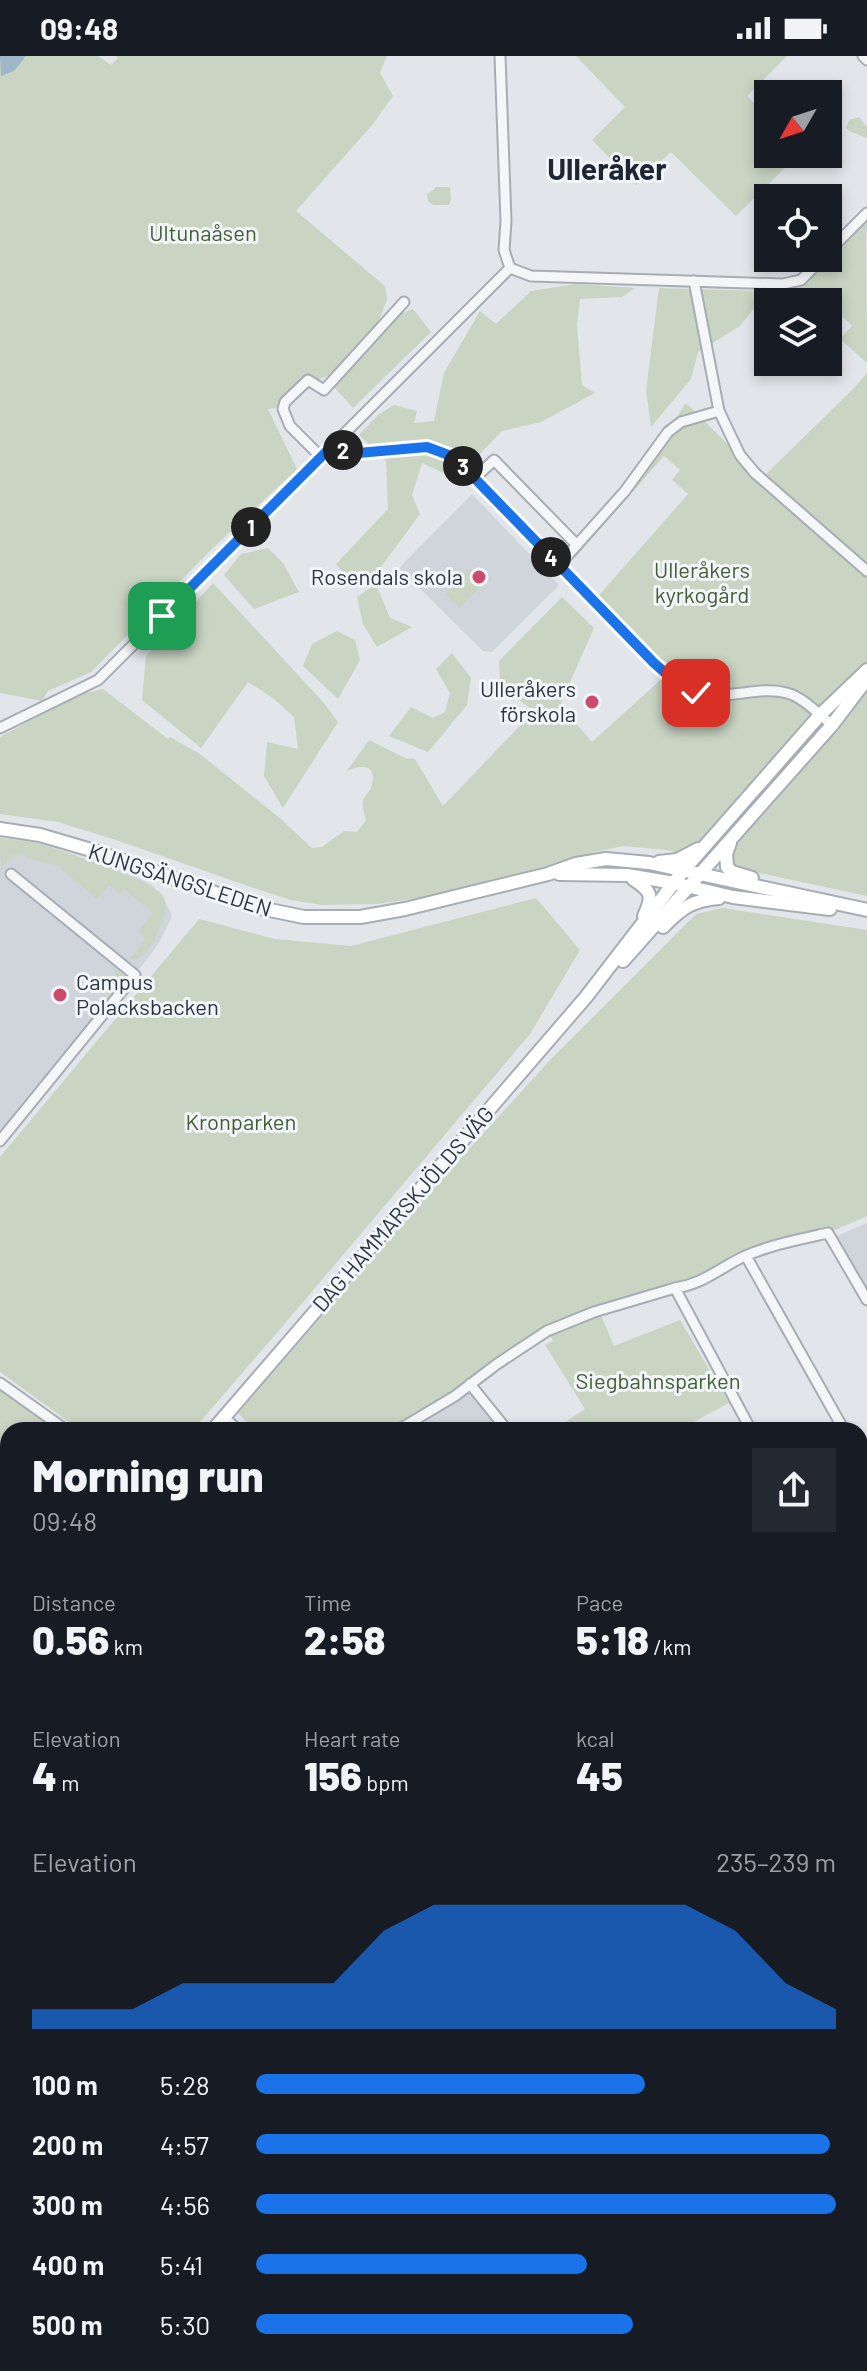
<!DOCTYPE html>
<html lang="en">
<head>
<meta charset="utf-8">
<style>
	:root { --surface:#171b24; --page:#242831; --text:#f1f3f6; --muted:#9ea1a6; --accent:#1a73e8 }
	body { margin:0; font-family:Barlow,sans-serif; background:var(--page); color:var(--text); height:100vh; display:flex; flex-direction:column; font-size:30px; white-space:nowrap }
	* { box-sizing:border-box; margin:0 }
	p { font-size:26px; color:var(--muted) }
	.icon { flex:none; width:44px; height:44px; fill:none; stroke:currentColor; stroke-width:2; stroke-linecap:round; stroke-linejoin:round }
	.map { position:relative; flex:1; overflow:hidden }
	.sheet { position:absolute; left:0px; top:1366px; width:868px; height:950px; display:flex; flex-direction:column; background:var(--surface); border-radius:24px 24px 0 0; box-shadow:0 4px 12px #0003 }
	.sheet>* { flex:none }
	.needle { width:52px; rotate:231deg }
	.fabs { position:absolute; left:754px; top:24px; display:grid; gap:16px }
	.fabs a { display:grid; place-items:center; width:88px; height:88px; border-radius:0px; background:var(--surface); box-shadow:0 4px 12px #0003; font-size:40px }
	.pin { position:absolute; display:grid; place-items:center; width:68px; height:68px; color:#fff; margin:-34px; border-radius:16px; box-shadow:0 4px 12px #0006 }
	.km { position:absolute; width:40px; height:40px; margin:-20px; border-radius:50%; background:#222; color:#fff; font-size:22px; line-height:40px; text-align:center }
	.round { display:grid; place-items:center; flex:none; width:84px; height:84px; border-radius:0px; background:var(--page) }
	.headline { display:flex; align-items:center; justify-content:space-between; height:136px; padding:0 32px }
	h1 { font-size:44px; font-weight:800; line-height:60px }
	.metrics { display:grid; grid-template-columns:repeat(3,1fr); gap:12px; height:136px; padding:8px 32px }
	.metrics div { display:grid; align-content:center }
	.metrics b { font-size:40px; font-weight:800 }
	.metrics small { font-size:22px; font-weight:400 }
	.metrics p { font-size:22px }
	.chart { height:224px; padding:16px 32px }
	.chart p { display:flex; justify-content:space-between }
	.chart svg { width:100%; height:144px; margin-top:8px; fill:var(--accent); opacity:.7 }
	ul { padding:0 32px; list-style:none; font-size:26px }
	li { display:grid; grid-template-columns:128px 96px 1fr; align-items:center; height:60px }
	li i { height:20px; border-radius:10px; background:var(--accent) }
	.status { display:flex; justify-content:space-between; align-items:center; height:56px; padding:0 40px; background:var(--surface); direction:ltr }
	.status svg { height:22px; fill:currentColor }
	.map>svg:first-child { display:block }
	.built { fill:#d0d5dc }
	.green { fill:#c9d4c3 }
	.water { fill:#9eb7c9 }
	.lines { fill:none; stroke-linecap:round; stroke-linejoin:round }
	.street-casing { stroke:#a7adb4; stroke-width:13 }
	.secondary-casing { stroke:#a7adb4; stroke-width:16 }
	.street { stroke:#f5f6f8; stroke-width:9 }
	.secondary { stroke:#fff; stroke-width:12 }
	.route-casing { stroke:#fff; stroke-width:16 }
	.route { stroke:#1a73e8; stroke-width:10 }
	.poi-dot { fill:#ca4c6c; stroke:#f2f5f7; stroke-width:3 }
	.labels { text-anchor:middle; stroke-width:6; stroke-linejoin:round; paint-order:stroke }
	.park-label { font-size:22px; fill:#435d38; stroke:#f2f5f7 }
	.poi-label { font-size:22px; fill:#2b3541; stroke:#f2f5f7; text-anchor:end }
	.street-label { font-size:22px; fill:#2b3541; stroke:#f2f5f7 }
	.district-label { font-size:30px; font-weight:bold; fill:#1d2632; stroke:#f2f5f7 }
</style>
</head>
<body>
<div class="status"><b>09:48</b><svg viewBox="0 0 49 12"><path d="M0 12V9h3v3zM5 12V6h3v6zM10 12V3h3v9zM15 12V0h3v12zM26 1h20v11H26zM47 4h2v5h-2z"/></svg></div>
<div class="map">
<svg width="867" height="2315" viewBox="0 0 867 2315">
	<rect width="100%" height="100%" fill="#e2e6ea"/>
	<g class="built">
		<path d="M472 438 559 529 492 596 483 595 399 512Z"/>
		<path d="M0 782 40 788 127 816 152 829 165 845 172 860 159 887 135 919 0 1085Z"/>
		<path d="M867 1167V1237L835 1181Z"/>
		<path d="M469 1333 501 1374H405Z"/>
		<path d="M0 1757 8 1764V1997L0 1990Z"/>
	</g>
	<g class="green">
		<path d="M0 0H98L111 9 118 2 116 0H387L380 17 393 40 373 68 296 155 385 230 387 243 380 262 365 287 336 317 302 329 276 352 268 353 297 413 211 494 91 616 48 635 42 645 0 637Z"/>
		<path d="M576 0H787L747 40 768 61V98H799L736 160 671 96 636 129 592 84 625 51Z"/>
		<path d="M859 61 867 71V82L851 76 846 72 849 64Z"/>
		<path d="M435 131H450L451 143 449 149H433L428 145 427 138 434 134Z"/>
		<path d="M867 166 866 184 867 307 840 283 852 270 819 237 809 246H779L783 228 801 224 823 202 833 201Z"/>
		<path d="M575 228 635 232 622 241 580 243 577 269 582 329 595 337 541 366 502 375 479 399 452 421 422 407 412 439 420 458 378 515 350 525 336 508 388 453 386 405 359 379 378 359 394 349 417 355 414 367 434 365 444 317 480 255 496 268 531 235Z"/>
		<path d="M659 232 768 235 740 270 698 296 691 323 651 371 646 334Z"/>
		<path d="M413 253 431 276 353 352 333 330 397 259Z"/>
		<path d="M867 317V840L750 815 667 794 624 790 594 796 566 805 423 841 378 848 322 849 291 844 257 833 116 784 58 766 0 758V681L77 639 103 633 168 683 170 681 200 698 281 763 312 792 322 791 344 775 357 776 366 764C365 759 362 752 363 745 365 739 371 735 372 728 377 707 359 709 347 715L369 684 405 702 415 703 443 750 534 655 500 630 499 605 562 541 594 572 560 649 592 686 666 619 594 545 688 438 672 424 680 414 664 400 575 502 559 509 659 387 686 347 762 422 852 334Z"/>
		<path d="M268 492 283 507 299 536 254 553 224 519 241 498Z"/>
		<path d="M470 512 485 526 459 552 445 538Z"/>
		<path d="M213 527 324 647 338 666 283 752 264 720 267 686 298 693 294 661 273 642 248 626 201 692 142 644 146 600Z"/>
		<path d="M376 528 390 562 412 571 377 591 363 568 357 541Z"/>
		<path d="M337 575 355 584 360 604 338 643 303 610 312 588Z"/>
		<path d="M452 597 471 622 467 649 428 696 389 680 411 651 433 662 445 656 450 637 436 613Z"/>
		<path d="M0 782C12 783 25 785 37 787 57 792 156 826 163 840 168 849 164 861 160 870 155 883 148 899 135 904L130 902 146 883 138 876 153 857 124 833 120 838 109 829 97 843 60 812V810L29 803 22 798 14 799 1 814Z"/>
		<path d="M536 842 580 894 530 978 293 1258 193 1374H80L0 1316V1101L199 863 275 883 351 890Z"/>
		<path d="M722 852 867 874V1160L828 1177 746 1200 707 1223 566 1267 454 1338 393 1374H254L238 1357 448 1116 551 1003 696 858Z"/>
		<path d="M116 913 126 921 125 924 103 950 102 949 109 940 103 934 117 917 113 914Z"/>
		<path d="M600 1257 614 1290 680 1264 729 1347 678 1374H553L585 1353 545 1289 553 1285 549 1277Z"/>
		<path d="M0 1333 58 1374H8V1592L0 1601Z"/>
		<path d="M864 1549 867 1554V1654L860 1658V1551Z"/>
		<path d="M8 1649V1723L0 1731V1658Z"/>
		<path d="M860 1761H867V2315H307L309 2308H860Z"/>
		<path d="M0 1998 8 2005V2235L0 2236Z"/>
		<path d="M266 2308H306L304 2315H264Z"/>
	</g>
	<path class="water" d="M0 0H26L14 15 1 20Z"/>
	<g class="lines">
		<g class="street-casing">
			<g id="street">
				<path d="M500 0 506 165 504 194 510 212"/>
				<path d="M863 0 867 4"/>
				<path d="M828 196 867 157"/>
				<path d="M694 225 719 355 740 399 755 417 867 515"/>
				<path d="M331 391 358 397 427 391 454 401 654 607C684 636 702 643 743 637 758 635 772 633 787 637 803 641 818 658 832 669"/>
				<path d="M320 400 290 370 283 353 285 346 308 324 324 334 404 246"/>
				<path d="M475 422 494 404 577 489"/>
				<path d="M559 509 625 435 668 376 681 366 719 355"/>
				<path d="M0 672 98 624 510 212 531 220 783 228 801 224 823 202"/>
				<path d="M0 1085 135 919 11 818"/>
				<path d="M746 1200 844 1374"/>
				<path d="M675 1232 751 1374"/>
				<path d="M0 1327 66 1374"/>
				<path d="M470 1328 507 1374"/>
				<path d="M224 1361 238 1374"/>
				<path d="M398 1374 455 1340 497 1308 547 1275 594 1256 675 1232C703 1228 718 1213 743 1201 769 1189 801 1183 828 1177L867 1244"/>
				<path d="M860 1403 867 1416"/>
				<path d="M860 1537 867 1534"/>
				<path d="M860 1663 867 1659"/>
				<path d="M860 1704 867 1715"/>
				<path d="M0 1750 8 1756"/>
				<path d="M860 1752H867"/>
				<path d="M304 2315 306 2308"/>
			</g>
		</g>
		<g class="secondary-casing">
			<g id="secondary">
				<path d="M0 773 40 779 98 796 255 851 304 861H360L405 853 548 818 576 808 606 803 649 807 867 854"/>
				<path d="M730 787 726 798 727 811 732 816 752 822"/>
				<path d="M659 806 677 804 698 793"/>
				<path d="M559 818 627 819 674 827 733 841 830 853"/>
				<path d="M633 823C651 835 654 839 644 860"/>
				<path d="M663 871C682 852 692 844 719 842"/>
				<path d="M623 905 832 669 867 623"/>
				<path d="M213 1374 586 941 683 815 820 659 867 614"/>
				<path d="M0 1626 8 1617"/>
				<path d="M0 1645 8 1636"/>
			</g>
		</g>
		<use href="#street" class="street"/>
		<use href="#secondary" class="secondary"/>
	</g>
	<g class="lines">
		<g class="route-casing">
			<path id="route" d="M162 560 331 391 358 397 427 391 454 401 654 607 677 627 696 637"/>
		</g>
		<use href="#route" class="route"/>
	</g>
	<g class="poi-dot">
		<circle cx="479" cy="521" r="8"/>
		<circle cx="592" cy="646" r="8"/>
		<circle cx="60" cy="939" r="8"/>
	</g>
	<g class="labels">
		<g class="park-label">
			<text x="203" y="185">Ultunaåsen</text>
			<text x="702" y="522">Ulleråkers<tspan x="702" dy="25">kyrkogård</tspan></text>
			<text x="241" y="1074">Kronparken</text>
			<text x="658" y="1333">Siegbahnsparken</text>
		</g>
		<g class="poi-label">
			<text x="463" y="529">Rosendals skola</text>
			<text x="576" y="641">Ulleråkers<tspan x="576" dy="25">förskola</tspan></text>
			<text x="76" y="934" text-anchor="start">Campus<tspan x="76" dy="25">Polacksbacken</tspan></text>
		</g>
		<g class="street-label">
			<text transform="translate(180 824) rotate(18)" y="8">KUNGSÄNGSLEDEN</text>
			<text transform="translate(403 1153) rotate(-49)" y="8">DAG HAMMARSKJÖLDS VÄG</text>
		</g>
		<g class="district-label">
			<text x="607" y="124">Ulleråker</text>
		</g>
	</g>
</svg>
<div class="fabs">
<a><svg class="needle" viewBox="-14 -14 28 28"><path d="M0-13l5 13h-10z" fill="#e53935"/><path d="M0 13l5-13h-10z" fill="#9ea1a6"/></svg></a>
<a><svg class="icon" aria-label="locate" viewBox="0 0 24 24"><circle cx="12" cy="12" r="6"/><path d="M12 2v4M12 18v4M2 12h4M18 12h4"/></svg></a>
<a><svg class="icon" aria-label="layers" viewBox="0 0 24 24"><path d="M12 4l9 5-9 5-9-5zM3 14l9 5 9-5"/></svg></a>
</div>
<div class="pin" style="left:162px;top:560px;background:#1e9e55"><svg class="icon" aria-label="arrive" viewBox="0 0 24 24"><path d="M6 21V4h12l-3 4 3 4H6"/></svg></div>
<div class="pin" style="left:696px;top:637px;background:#d93025"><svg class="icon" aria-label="check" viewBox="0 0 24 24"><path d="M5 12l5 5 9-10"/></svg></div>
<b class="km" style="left:251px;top:471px">1</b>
<b class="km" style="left:343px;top:394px">2</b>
<b class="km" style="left:463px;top:410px">3</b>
<b class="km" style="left:551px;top:501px">4</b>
<section class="sheet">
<div class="headline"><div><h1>Morning run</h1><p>09:48</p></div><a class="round"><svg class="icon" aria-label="share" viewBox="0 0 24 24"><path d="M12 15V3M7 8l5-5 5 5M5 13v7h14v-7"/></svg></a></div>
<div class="metrics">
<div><p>Distance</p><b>0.56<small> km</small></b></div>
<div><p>Time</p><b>2:58</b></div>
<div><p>Pace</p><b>5:18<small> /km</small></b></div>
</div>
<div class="metrics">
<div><p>Elevation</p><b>4<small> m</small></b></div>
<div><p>Heart rate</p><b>156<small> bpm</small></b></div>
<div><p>kcal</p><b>45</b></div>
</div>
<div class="chart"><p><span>Elevation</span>235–239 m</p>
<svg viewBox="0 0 160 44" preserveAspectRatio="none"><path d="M0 44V38L10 38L20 38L30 30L40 30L50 30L60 30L70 14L80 6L90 6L100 6L110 6L120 6L130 6L140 14L150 30L160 38V44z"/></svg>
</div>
<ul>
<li><b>100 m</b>5:28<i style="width:67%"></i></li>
<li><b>200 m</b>4:57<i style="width:99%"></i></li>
<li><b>300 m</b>4:56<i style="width:100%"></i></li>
<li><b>400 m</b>5:41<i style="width:57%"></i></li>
<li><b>500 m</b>5:30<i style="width:65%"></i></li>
</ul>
</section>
</div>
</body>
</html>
